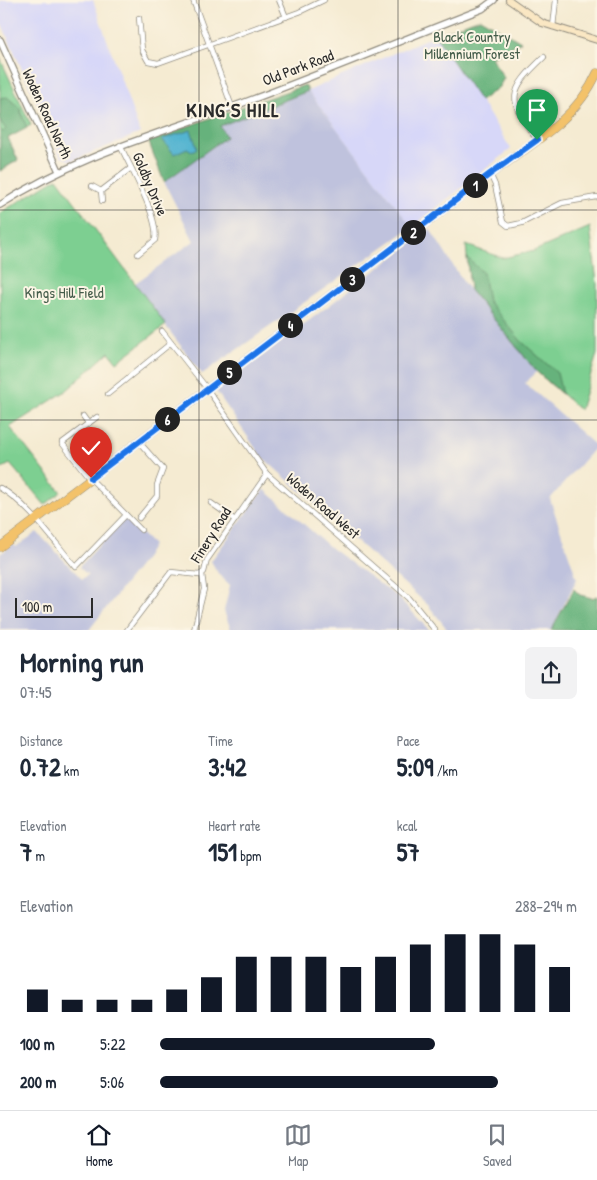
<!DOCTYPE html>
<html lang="en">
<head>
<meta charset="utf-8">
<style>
	:root { --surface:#fff; --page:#f2f2f3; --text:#1f2937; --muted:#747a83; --line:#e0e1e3; --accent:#111827 }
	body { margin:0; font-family:"Patrick Hand",sans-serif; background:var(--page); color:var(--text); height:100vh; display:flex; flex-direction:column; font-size:19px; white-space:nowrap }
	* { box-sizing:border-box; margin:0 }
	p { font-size:16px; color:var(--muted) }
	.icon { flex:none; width:28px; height:28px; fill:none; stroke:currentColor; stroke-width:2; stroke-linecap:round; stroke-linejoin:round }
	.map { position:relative; height:630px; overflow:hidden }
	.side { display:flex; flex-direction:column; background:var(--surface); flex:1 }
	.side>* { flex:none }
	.scale { position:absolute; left:15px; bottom:12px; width:78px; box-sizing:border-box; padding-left:5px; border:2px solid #2b2b2b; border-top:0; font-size:14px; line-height:18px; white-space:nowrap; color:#2b2b2b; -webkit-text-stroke:4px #fcf5e5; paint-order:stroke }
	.pin { position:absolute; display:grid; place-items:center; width:42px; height:42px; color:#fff; margin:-51px -21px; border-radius:50% 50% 50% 0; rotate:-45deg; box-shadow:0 0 5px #0007 }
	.pin .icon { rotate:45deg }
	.km { position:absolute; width:25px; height:25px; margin:-12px; border-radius:50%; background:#222; color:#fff; font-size:14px; line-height:25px; text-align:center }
	.round { display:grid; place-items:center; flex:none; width:52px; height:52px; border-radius:8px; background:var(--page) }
	.headline { display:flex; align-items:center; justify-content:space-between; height:85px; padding:0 20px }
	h1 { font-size:28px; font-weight:800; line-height:38px }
	.stats { display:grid; grid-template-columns:repeat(3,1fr); gap:8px; height:85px; padding:5px 20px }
	.stats div { display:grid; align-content:center }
	.stats b { font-size:25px; font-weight:800 }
	.stats small { font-size:14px; font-weight:400 }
	.stats p { font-size:14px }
	.chart { height:140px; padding:10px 20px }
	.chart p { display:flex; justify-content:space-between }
	.chart svg { width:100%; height:90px; margin-top:5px; stroke:var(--accent); stroke-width:6 }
	ul { padding:0 20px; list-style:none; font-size:16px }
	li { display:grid; grid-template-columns:80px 60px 1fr; align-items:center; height:38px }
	li i { height:12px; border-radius:6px; background:var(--accent) }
	.tabs { display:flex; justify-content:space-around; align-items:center; height:70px; border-top:1px solid var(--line); background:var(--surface); font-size:14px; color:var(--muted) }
	.tabs a { display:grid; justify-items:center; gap:2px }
	.tabs .current { color:var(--accent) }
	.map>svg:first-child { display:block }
	.built { fill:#d7d7f8 }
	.industrial { fill:#bfc2dd }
	.green { fill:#7dcf91; stroke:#547d5e }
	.forest { fill:#66b27b; stroke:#486e53 }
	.water { fill:#52b4d0; stroke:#3e707e }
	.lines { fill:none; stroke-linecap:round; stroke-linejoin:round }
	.minor-casing { stroke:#908b7e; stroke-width:6 }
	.tertiary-casing { stroke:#908b7e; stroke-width:8 }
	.secondary-casing { stroke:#908b7e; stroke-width:8 }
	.primary-casing { stroke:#908b7e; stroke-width:9 }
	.minor { stroke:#fff; stroke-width:4.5 }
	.tertiary { stroke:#fff; stroke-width:5.5 }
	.secondary { stroke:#fae7c3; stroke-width:6 }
	.primary { stroke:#f3c26a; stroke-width:8 }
	.route-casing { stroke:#fff; stroke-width:10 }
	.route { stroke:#1a73e8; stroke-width:6 }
	.grid { fill:none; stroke:#2b2b2b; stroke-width:1; stroke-opacity:0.55 }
	.labels { text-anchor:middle; stroke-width:4; stroke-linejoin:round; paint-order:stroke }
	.park-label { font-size:15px; fill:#445c4a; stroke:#fcf5e5 }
	.street-label { font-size:15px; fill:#2b2b2b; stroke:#fcf5e5 }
	.district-label { font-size:20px; font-weight:bold; letter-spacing:1px; fill:#2b2b2b; stroke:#fcf5e5 }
</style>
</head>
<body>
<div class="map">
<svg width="597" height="630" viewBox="0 0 597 630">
	<rect width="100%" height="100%" fill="#fcf5e5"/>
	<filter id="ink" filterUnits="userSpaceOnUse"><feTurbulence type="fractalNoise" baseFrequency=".02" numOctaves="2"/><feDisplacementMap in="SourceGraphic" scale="10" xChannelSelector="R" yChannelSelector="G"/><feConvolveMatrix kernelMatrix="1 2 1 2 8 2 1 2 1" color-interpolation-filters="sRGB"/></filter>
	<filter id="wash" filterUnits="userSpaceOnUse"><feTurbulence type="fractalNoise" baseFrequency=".0096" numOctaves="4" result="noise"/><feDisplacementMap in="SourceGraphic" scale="20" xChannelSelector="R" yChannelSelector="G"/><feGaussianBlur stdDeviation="1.12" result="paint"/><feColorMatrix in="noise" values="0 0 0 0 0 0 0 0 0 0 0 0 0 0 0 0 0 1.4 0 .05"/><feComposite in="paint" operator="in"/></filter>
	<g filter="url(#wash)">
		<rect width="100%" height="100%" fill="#f5ebd2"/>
		<g class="built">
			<path d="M3 0H93L140 133 71 161 61 157 0 20V1Z"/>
			<path d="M435 35 468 81 511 149 412 227 308 91Z"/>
		</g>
		<g class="industrial">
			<path d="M308 91 412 227 202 374 134 284 194 241 164 182 226 137 220 126Z"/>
			<path d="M430 229 464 283 537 372 525 383 596 446 550 499 577 579 551 630H448L428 605 261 456 216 391Z"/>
			<path d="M264 489 332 549 399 598 429 630H231L224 611 230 585 219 575 211 561Z"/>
			<path d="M125 518 153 545 146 557 89 630H0V554L13 544 16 547 37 532 82 579 88 575 79 567Z"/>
		</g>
		<g class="green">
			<path d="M0 58 31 125 8 138 18 160 0 171Z"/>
			<path d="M57 178 166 325 117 362 109 352 66 391 10 427 61 492 45 505 10 464 0 469V213Z"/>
			<path d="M590 227 597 283V354L580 410 537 372 470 290 466 245 503 258 534 251Z"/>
		</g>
		<g class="forest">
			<path d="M480 18 521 42 491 57 504 78 499 87 480 101 435 35Z"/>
			<path d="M305 85 308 91 220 126 226 137 164 182 148 140Z"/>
			<path d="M7 97 19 107 27 128 8 138 18 160 0 171V129L3 132 6 129 0 121V98Z"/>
			<path d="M467 257 483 273 488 301 521 341 557 373 562 394 537 372 470 290Z"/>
			<path d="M574 589 580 595 592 598 597 596V630H551Z"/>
		</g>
		<path class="water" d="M191 130 197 148 192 151 187 148 174 154 162 139Z"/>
	</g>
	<g filter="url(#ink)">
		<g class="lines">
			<g class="minor-casing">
				<g id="minor">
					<path d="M193 0 232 107"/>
					<path d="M279 0 286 17"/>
					<path d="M139 18 142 50 148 61 158 63 299 12 324 0"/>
					<path d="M553 27 556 0"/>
					<path d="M537 140C507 99 507 92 544 57"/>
					<path d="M120 145C129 165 160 219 155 240L138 254"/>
					<path d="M490 174 495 185 503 222 508 226 522 223 562 203 597 197"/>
					<path d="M92 186 101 191 102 201"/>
					<path d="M101 191 131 168"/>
					<path d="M162 331 205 386 267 474 409 598 435 630"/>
					<path d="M108 394 171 343"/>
					<path d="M83 416 88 423"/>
					<path d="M97 417 62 443 87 475 141 530"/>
					<path d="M138 441 163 469 157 485V496L139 518"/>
					<path d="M0 488C28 503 55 543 76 567L126 515"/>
					<path d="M211 503 235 520"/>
					<path d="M127 630 171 572 199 575 204 572 207 560 267 474"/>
					<path d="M194 630 204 589 202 574"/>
				</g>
			</g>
			<g class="tertiary-casing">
				<g id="tertiary">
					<path d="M0 40 59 171"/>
					<path d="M0 205C73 158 151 136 232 107 316 76 399 41 482 9L494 0"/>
				</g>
			</g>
			<g class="secondary-casing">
				<path id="secondary" d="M509 0 542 23 597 40"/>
			</g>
			<g class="primary-casing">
				<path id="primary" d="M0 547 490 174C529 146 577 119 597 73"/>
			</g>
			<use href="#minor" class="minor"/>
			<use href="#tertiary" class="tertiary"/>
			<use href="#secondary" class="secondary"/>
			<use href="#primary" class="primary"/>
		</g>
	</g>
	<g class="lines" filter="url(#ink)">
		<g class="route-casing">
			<path id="route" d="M91 478 490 174 537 140"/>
		</g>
		<use href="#route" class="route"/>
	</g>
	<path class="grid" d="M199 0V630M398 0V630M0 210H597M0 420H597"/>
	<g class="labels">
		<g class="park-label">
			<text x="472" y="42">Black Country<tspan x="472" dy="17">Millennium Forest</tspan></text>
			<text x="64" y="298">Kings Hill Field</text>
		</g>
		<g class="street-label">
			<text transform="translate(298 68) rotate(-21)" y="5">Old Park Road</text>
			<text transform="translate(47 114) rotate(65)" y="5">Woden Road North</text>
			<text transform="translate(150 184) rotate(67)" y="5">Goldby Drive</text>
			<text transform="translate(323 506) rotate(41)" y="5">Woden Road West</text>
			<text transform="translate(211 535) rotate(-58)" y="5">Finery Road</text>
		</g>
		<g class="district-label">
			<text x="233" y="117">KING’S HILL</text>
		</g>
	</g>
</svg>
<div class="scale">100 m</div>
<div class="pin" style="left:537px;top:140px;background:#1e9e55"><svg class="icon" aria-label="arrive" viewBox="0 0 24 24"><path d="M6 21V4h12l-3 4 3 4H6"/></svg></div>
<div class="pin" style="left:91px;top:478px;background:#d93025"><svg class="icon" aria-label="check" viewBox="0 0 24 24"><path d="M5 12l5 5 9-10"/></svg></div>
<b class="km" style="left:475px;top:185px">1</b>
<b class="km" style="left:413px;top:232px">2</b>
<b class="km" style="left:352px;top:279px">3</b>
<b class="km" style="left:290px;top:325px">4</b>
<b class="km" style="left:229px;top:372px">5</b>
<b class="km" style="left:167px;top:419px">6</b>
</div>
<section class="side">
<div class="headline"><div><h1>Morning run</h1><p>07:45</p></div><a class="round"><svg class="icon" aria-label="share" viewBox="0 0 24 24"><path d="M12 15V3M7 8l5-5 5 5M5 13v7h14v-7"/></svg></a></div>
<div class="stats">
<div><p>Distance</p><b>0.72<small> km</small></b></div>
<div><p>Time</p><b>3:42</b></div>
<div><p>Pace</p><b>5:09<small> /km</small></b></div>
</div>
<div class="stats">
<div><p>Elevation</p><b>7<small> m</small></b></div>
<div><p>Heart rate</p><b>151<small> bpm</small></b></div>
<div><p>kcal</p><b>57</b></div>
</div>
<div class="chart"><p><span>Elevation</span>288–294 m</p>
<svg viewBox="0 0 160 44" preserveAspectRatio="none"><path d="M5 44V33M15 44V38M25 44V38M35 44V38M45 44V33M55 44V27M65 44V17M75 44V17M85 44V17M95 44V22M105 44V17M115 44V11M125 44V6M135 44V6M145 44V11M155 44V22"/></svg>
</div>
<ul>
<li><b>100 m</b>5:22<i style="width:66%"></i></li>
<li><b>200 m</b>5:06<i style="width:81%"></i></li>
</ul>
</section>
<nav class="tabs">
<a class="current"><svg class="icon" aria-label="home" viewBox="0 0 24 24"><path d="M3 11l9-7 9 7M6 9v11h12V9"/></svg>Home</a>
<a><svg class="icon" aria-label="map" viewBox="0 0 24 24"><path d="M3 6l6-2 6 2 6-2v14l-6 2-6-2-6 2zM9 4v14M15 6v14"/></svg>Map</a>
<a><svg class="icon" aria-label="saved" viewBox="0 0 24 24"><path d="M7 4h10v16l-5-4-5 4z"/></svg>Saved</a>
</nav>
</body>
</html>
